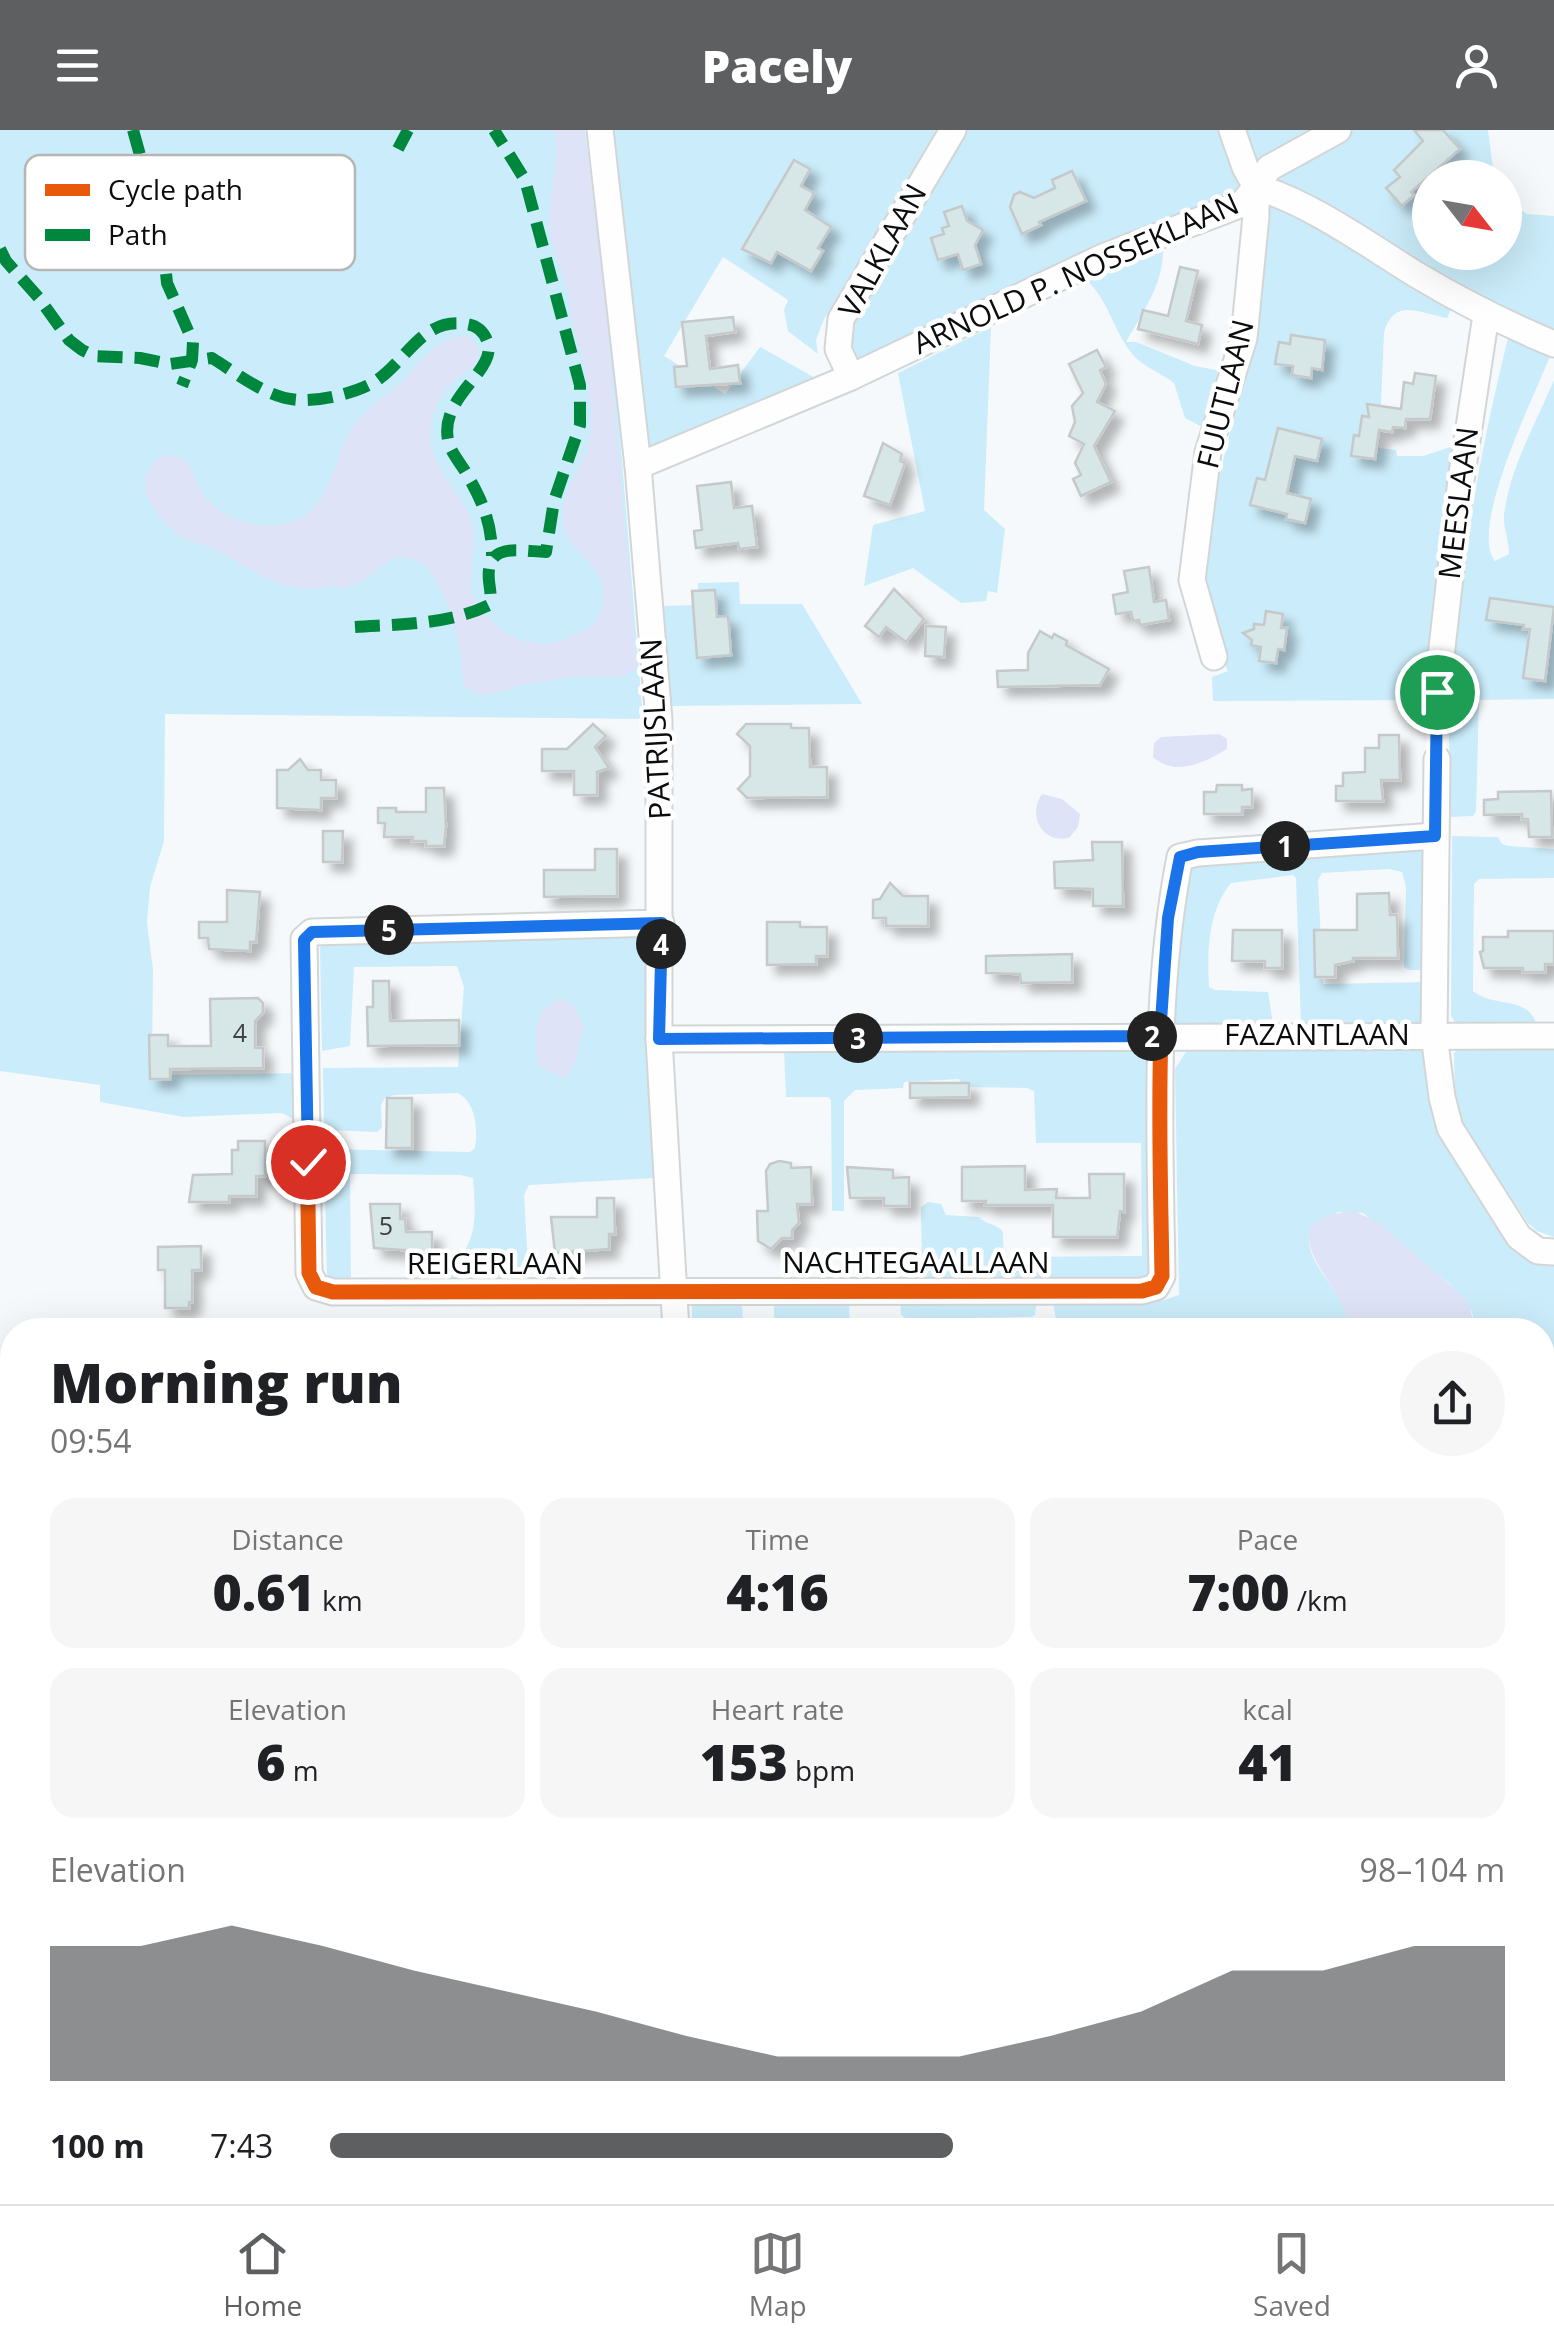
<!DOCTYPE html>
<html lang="en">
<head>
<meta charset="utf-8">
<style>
	:root { --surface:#fff; --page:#f6f6f6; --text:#202124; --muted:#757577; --line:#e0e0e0; --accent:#5d5f60 }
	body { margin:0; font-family:"Open Sans",sans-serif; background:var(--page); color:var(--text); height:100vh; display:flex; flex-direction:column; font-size:38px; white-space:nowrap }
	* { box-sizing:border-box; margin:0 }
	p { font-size:32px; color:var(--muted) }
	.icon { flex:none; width:55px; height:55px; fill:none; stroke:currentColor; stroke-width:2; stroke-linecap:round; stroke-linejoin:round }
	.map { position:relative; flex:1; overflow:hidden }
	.sheet { position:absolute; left:0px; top:1188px; width:1555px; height:888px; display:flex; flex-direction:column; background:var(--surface); border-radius:40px 40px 0 0; box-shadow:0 10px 40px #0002 }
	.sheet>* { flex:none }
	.needle { width:65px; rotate:121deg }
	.buttons { position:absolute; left:1412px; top:30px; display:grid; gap:20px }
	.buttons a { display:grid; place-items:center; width:110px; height:110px; border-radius:50%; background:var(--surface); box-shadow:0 10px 40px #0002; font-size:50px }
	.pin { position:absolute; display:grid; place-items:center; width:85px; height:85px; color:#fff; margin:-42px; border:5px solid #fff; border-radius:50%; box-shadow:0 2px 10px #0007 }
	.km { position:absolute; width:50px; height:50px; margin:-25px; border-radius:50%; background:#222; color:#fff; font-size:28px; line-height:50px; text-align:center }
	.round { display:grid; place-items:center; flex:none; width:105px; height:105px; border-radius:52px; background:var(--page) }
	.overview { display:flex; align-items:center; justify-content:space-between; height:170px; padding:0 50px }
	h1 { font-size:55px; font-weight:800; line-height:75px }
	.stats { display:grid; grid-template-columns:repeat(3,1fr); gap:15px; height:170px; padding:10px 50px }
	.stats div { display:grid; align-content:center; border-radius:25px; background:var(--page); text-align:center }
	.stats b { font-size:50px; font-weight:800 }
	.stats small { font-size:28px; font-weight:400 }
	.stats p { font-size:28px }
	.chart { height:280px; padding:20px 50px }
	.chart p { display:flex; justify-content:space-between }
	.chart svg { width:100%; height:180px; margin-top:10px; fill:var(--accent); opacity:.7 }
	ul { padding:0 50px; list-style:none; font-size:32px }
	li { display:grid; grid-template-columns:160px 120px 1fr; align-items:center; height:75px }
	li i { height:25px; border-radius:12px; background:var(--accent) }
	header { display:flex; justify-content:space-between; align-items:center; height:130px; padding:0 50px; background:var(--accent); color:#fff; font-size:45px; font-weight:800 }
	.tab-bar { display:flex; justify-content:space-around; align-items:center; height:140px; border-top:2px solid var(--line); background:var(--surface); font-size:28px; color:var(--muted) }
	.tab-bar a { display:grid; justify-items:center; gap:5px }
	.tab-bar .selected { color:var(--accent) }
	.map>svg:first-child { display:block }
	.green { fill:#cbecfa }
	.water { fill:#dee3f8 }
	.building { fill:#d7e6e7; stroke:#c6c9ca; stroke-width:2.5; filter:url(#shadow) }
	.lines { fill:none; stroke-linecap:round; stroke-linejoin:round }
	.minor-casing { stroke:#d3d6d7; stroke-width:29 }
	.major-casing { stroke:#d3d6d7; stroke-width:36 }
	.minor { stroke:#fefefe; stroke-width:25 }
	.major { stroke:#fefefe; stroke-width:32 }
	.quiet { stroke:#00873e; stroke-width:12; stroke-dasharray:25 12; stroke-linecap:butt }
	.cycleway-casing { stroke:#fff; stroke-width:21 }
	.cycleway { stroke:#e8590c; stroke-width:15 }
	.route-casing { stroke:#fff; stroke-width:20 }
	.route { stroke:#1a73e8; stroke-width:12 }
	.labels { text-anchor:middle; stroke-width:9; stroke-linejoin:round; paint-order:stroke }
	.number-label { font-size:25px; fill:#3e4244 }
	.street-label { font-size:30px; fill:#0b0c0d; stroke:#fff }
	.key { fill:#fff; stroke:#b6b6b6; stroke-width:2.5 }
	.key-label { font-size:28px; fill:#0b0c0d }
</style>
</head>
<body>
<header><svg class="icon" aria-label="menu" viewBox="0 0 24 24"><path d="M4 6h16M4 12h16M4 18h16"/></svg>Pacely<svg class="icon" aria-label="person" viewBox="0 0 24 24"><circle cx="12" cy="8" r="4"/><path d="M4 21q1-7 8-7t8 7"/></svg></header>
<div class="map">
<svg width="1554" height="2074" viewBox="0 0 1554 2074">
	<defs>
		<filter id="shadow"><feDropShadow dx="9" dy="9" stdDeviation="5" flood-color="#0004"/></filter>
	</defs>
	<rect width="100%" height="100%" fill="#f6f9fb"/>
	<g class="green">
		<path d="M0 0H585L618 281 643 589 165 584 164 711 150 757 147 793 153 839 152 932 159 945 306 943V996L282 983 184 987 100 972V955L0 941Z"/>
		<path d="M613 0H938L824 189 816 210 818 224 788 201 784 180 788 170 723 127 664 226 725 264 760 217 817 249 645 320Z"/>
		<path d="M958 0H1219L1243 65 860 231 848 212 853 186Z"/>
		<path d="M1243 0H1322L1255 36Z"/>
		<path d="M1351 0H1488L1494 47 1430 48V122H1505V70L1527 84 1554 86V202L1442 149 1276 54 1270 43Z"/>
		<path d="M1265 72H1273L1453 175 1447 188C1421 184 1394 166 1384 203L1379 318 1396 320 1397 326H1423L1460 314 1427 570 1213 571 1212 547 1228 541 1223 532 1208 471 1206 430 1210 385 1240 261Z"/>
		<path d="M1163 115C1165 152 1144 180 1126 212H1136L1195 236 1221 241 1204 298 1185 288 1174 253C1160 242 1140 236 1130 221 1112 197 1108 168 1084 148Z"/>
		<path d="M991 197 984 380 1005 399 997 463 988 461 986 471 961 473 913 438 864 456 873 395 925 381 898 243Z"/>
		<path d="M1509 204 1551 224C1536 263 1468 397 1495 431L1509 424C1509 410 1503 397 1504 385 1510 337 1536 293 1554 250V569L1479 570 1476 682 1473 686 1451 687C1451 647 1447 605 1450 565 1459 442 1479 323 1509 204Z"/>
		<path d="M739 452 740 474H802L862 574 670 576 661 476 698 475V453Z"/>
		<path d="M1452 706 1498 707 1502 714 1508 716 1554 719V748L1479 749 1474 754 1473 861C1495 879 1528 864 1537 896L1456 894 1451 886Z"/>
		<path d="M1420 717 1425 721 1427 840H1409L1404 837 1406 757 1402 742 1389 739 1322 743 1318 750 1323 854 1427 852 1422 891 1411 895 1301 894 1296 748 1293 745 1231 753C1208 781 1207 821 1209 857L1215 860 1268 862 1273 894 1174 893 1171 855 1189 734Z"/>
		<path d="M645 806 648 809 655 1048 529 1055 524 1065 529 1152H443C476 1109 477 1101 473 1048L460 1045 350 1044 351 1152 327 1150 324 1019 470 1022 475 1018C478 999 476 973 458 963L394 965 385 968 381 975 382 998 377 1002 324 1000 323 938 458 937 464 857 457 836 354 837 350 916 322 921 320 819 323 810Z"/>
		<path d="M1204 915 1419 918 1429 921 1444 1001 1554 1130V1456H1542V1200H1475L1472 1182 1451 1155 1363 1083 1338 1082 1309 1104C1305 1136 1346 1161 1350 1200H1058L1052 1168H1153L1161 1171 1179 1165 1175 939 1187 920Z"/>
		<path d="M1554 916V1107L1537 1101 1528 1093 1461 991 1455 972 1454 923 1461 917Z"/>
		<path d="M1142 917 1152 924 1155 1148 1015 1147 1016 1127 1142 1126 1141 1013H1036L1034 961 1027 958 962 957 959 949 904 952 903 958 855 960 844 971V1081H832L831 970 828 967H786L784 919Z"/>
		<path d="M928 1072 941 1074 946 1085 979 1087C986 1095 996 1093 1003 1102L1004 1147H922L921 1077Z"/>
		<path d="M900 1168H1037L1035 1185 1031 1187 907 1189 901 1185Z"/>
		<path d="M849 1169 850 1200H774V1170Z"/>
		<path d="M742 1171 743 1196 737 1200H692V1173Z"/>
		<path d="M0 1593H12V2046L0 2060Z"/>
		<path d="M1056 2063H1269V2074H1055Z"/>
	</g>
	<g class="water">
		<path d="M554 0H584L603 144 637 539 621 547H573L527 554 490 564 481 565 464 557 460 517 446 469 428 438 412 428H394L360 453 341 459 333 455C285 470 249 436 210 417 202 413 194 413 187 410 178 407 170 397 164 390 143 369 135 345 162 325L176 326 187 331C193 342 197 356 204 366 232 400 291 409 319 371 336 348 338 317 355 294 367 278 386 267 401 253 412 243 421 229 433 219 442 211 455 205 468 206 497 234 462 239 447 257 437 268 429 293 430 307 432 341 459 360 471 389 479 410 468 436 471 458 474 473 481 481 491 491 523 522 560 518 595 494 626 431 563 432 563 386 562 355 589 332 591 300 594 263 581 230 573 195 570 183 571 170 567 158 560 136 550 114 549 91 548 60 561 31 554 0Z"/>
		<path d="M1219 604 1227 609V619C1204 633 1175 647 1153 627L1154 613 1161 607Z"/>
		<path d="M1042 664 1062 669 1080 684 1078 697 1069 708C1042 714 1027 685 1042 664Z"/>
		<path d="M560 868 574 876 584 896 576 931 565 949 538 936C535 905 530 884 560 868Z"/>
		<path d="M1354 1081 1379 1093 1464 1167 1471 1182 1475 1200H1350C1346 1153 1257 1091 1354 1081Z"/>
		<path d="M12 2046V2062H504V2074H0V2060Z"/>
		<path d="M991 2063 992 2074H720V2062Z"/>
	</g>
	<g class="building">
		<path d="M1414 0H1443L1460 19 1411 62 1414 65 1402 76 1386 58 1400 47 1394 40 1423 11Z"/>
		<path d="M794 30 810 39 801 56 814 63 805 80 831 97 818 118 823 121 811 141 777 122 771 133 742 119Z"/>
		<path d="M1072 41 1086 71 1039 92 1041 95 1022 104 1010 77 1014 65 1020 62 1034 68 1055 58 1052 50Z"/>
		<path d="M962 76 967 91 983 100 975 115 981 134 963 140 958 124 938 130 931 108 944 104 942 98 949 96 944 82Z"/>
		<path d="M1180 137 1198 141 1186 191 1202 195 1198 214 1138 199 1143 180 1168 186Z"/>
		<path d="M733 187 735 202 706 206 710 239 738 235 740 253 676 257 674 237 687 236 682 192Z"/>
		<path d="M1291 205 1325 210 1322 240 1312 238 1311 248 1292 245 1293 236 1275 234 1279 212 1290 214Z"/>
		<path d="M1097 220 1106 237 1100 240 1106 254 1097 272 1115 281 1094 316 1111 352 1081 366 1073 349 1081 345 1075 333 1084 314 1069 306 1075 292 1072 276 1083 263 1069 234Z"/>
		<path d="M1415 243 1436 246 1430 289H1406L1405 298 1393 297 1392 302 1379 300 1375 329 1351 326 1354 305 1359 306 1362 286 1369 287 1367 274 1401 279 1404 252 1413 254Z"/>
		<path d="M1278 298 1322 309 1317 331 1295 326 1287 363 1311 369 1305 393 1286 389 1287 384 1250 375 1257 348 1265 350Z"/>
		<path d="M883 313 902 324 900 331 905 333 890 375 864 366Z"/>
		<path d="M731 352 734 378 752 376 757 417 739 419 738 413 696 418 694 401 702 400 697 356Z"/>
		<path d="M1149 437 1154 472 1166 470 1169 490 1140 495 1139 490 1133 491 1131 482 1116 484 1113 465 1128 462 1124 441Z"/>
		<path d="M894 459 924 489 906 512 886 497 879 507 865 496Z"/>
		<path d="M715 460 717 487 728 486 731 525 697 528 692 461Z"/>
		<path d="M1490 468 1554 477 1545 551 1523 548 1530 499H1523L1524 495 1486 490Z"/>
		<path d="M1266 481 1283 484 1281 498H1287L1284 520 1278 519 1276 533 1259 531 1261 517 1251 515 1252 510 1243 503 1254 499V494L1264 495Z"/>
		<path d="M926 496 946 497 944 527 925 526Z"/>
		<path d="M1040 501 1052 508 1054 504 1067 511 1066 515 1109 539 1100 555 998 557 997 541 1028 540V523Z"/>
		<path d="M593 594 606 606 595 617 609 638 597 642V665H574V641H542V619H567Z"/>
		<path d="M746 594H791V598H809L810 637H827V667L747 668 738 659 750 646V616L737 604Z"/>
		<path d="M1379 605H1399L1400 650H1381L1383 671H1336V656H1343V643L1365 642V618H1379Z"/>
		<path d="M300 629 308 640H321V650H336V668H321V680L277 678V640H288Z"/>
		<path d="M1217 655H1242V660L1252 659V677H1242V684H1204V662H1216Z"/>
		<path d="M426 658H444L446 696 444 716H426V711H412L413 707H384L385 693H378V678H396V682H426Z"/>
		<path d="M1551 661 1552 707H1529L1528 689H1522V684L1484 685V670L1498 669V662Z"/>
		<path d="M323 701H343L342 732H323Z"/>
		<path d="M1092 712H1122L1123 776H1093V759L1055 758 1054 732 1093 730Z"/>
		<path d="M595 719H617V766L544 767V740H595Z"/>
		<path d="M890 753 903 766H928V796H886V788H873V770L880 769Z"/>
		<path d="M227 760 260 762 256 812H250V821L209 819 208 808H199V792H227Z"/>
		<path d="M1389 763 1390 785H1397L1398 828H1353V831L1335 835V847H1315L1314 800H1357V764Z"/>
		<path d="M767 792H800V797H827V826H816V834L767 835Z"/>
		<path d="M1233 800H1282V838H1265V831H1232Z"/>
		<path d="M1508 801H1554V834H1545V842H1523V838H1484L1480 822 1483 821V807H1508Z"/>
		<path d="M1072 824V852L1021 853 1020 844 986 843V826Z"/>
		<path d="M373 851H389L390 891 459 890V915L368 916 367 877H373Z"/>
		<path d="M258 868 263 873V883L255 891V918H263V938L170 939V949H150L149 905H168V916H211L210 869Z"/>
		<path d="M910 953H969V967L910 968Z"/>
		<path d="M387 968H412V1018H386Z"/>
		<path d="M238 1011H265V1046H256V1066H229V1072H189L193 1045 232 1044V1020H238Z"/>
		<path d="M779 1031 791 1033V1038L811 1037 812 1074H797L799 1093 792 1100V1108H782L771 1119 758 1111 757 1081H768L766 1041 770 1034Z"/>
		<path d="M1025 1036V1060L1057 1059 1056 1068H1090L1089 1044H1124V1082L1120 1081 1117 1107H1053V1075H985L986 1071H962V1037Z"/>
		<path d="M847 1037 893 1040V1048L909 1047V1076H884V1068H850Z"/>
		<path d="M597 1068H614L615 1104H609V1119L555 1123 551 1087H597Z"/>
		<path d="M370 1074H400V1089H405L406 1102H432V1122L374 1118Z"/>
		<path d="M201 1116V1140H192V1172H189V1178H165V1140H158V1117Z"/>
	</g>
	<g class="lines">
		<g class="minor-casing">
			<g id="minor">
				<path d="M600 0 638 336 659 590V909L676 1200"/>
				<path d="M1256 57 1269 38 1338 0"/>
				<path d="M851 247 838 219 841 189 953 0"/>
				<path d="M638 336 851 247 1103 127 1242 74 1256 57C1311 73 1368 115 1417 145 1462 172 1506 194 1554 214"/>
				<path d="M1214 527 1192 450 1208 322 1244 208 1256 86V57L1245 37 1232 0"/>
				<path d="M1437 562 1461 350 1486 185"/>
				<path d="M1437 629 1434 905 1442 967 1450 998 1519 1107 1538 1121 1554 1122"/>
				<path d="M661 793 312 802 304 809 309 1143 316 1157 333 1162 1142 1161 1156 1157 1162 1146C1160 1006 1153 865 1180 727L1198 723 1435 706"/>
				<path d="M659 909 1554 906"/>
				<path d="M1542 1465H1554"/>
				<path d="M0 1489H12"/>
				<path d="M1542 1556 1554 1557"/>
				<path d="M0 1574H12"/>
			</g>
		</g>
		<g class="major-casing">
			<g id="major">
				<path d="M1542 1489H1554"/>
				<path d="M0 1515H12"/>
				<path d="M1542 1530 1554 1531"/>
				<path d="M0 1548H12"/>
			</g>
		</g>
		<use href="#minor" class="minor"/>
		<use href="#major" class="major"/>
		<g class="quiet">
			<path d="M133 0 162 104 167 153 193 212 192 230 182 256"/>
			<path d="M398 19 408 0"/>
			<path d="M0 119 6 131 39 168 69 210 82 220 94 226 140 228 170 234 212 228C238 244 268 269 300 270 322 271 363 262 380 248 408 227 425 187 466 194 477 195 485 203 488 213 496 243 436 268 449 314 452 323 460 333 465 341 482 370 492 392 492 426"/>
			<path d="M355 497C399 494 448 495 489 475 492 466 490 461 489 451 485 411 518 421 546 422L554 371 580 295V255L525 50 494 0"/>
		</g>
		<g class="cycleway-casing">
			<path id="cycleway" d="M661 793 312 802 304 809 309 1143 316 1157 333 1162 1142 1161 1156 1157 1162 1146C1160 1006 1153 865 1180 727L1198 723 1435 706"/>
		</g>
		<use href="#cycleway" class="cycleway"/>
	</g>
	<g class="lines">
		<g class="route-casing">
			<path id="route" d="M308 1032 304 810 312 802 662 793 659 909 1160 906 1168 788 1180 727 1198 722 1435 706 1437 562"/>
		</g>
		<use href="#route" class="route"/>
	</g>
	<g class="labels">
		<g class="number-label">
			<text x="240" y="912">4</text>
			<text x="386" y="1105">5</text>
		</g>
		<g class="street-label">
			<text transform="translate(883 121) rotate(-61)" y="10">VALKLAAN</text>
			<text transform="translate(1076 144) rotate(-24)" y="10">ARNOLD P. NOSSEKLAAN</text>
			<text transform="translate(1226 264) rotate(-76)" y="10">FUUTLAAN</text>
			<text transform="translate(1459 373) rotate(-83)" y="10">MEESLAAN</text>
			<text transform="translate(656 599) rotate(-93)" y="10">PATRIJSLAAN</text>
			<text x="1317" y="915">FAZANTLAAN</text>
			<text x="916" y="1143">NACHTEGAALLAAN</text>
			<text x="495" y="1144">REIGERLAAN</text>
		</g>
	</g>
	<rect x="25" y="25" width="330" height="115" rx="15" class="key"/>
	<rect x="45" y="54" width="45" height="12" fill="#e8590c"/>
	<rect x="45" y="99" width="45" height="12" fill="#00873e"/>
	<g class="key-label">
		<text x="108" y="70">Cycle path</text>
		<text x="108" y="115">Path</text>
	</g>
</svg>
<div class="buttons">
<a><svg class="needle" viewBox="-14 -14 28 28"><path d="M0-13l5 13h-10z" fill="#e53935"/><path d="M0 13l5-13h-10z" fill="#757577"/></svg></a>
</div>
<div class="pin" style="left:1437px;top:562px;background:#1e9e55"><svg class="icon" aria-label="arrive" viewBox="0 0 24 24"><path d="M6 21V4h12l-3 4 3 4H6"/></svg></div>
<div class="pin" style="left:308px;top:1032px;background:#d93025"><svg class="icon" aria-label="check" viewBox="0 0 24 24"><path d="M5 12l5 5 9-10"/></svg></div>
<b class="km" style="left:1285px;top:716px">1</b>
<b class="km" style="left:1152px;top:906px">2</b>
<b class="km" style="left:858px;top:908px">3</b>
<b class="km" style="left:661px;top:814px">4</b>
<b class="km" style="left:389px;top:800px">5</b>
<section class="sheet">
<div class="overview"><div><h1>Morning run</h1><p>09:54</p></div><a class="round"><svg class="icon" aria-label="share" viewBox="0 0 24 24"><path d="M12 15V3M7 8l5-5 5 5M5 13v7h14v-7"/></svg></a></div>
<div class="stats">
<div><p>Distance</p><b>0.61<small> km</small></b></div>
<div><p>Time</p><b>4:16</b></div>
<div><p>Pace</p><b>7:00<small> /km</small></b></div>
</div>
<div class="stats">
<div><p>Elevation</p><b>6<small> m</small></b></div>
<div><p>Heart rate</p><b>153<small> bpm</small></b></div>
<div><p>kcal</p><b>41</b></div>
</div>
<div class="chart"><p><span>Elevation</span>98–104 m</p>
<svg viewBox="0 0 160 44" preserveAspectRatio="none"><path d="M0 44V11L10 11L20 6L30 11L40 17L50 22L60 27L70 33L80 38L90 38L100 38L110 33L120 27L130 17L140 17L150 11L160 11V44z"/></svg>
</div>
<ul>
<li><b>100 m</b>7:43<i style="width:53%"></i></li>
</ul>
</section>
</div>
<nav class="tab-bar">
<a class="selected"><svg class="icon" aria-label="home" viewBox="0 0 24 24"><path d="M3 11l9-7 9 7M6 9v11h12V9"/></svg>Home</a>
<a><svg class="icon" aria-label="map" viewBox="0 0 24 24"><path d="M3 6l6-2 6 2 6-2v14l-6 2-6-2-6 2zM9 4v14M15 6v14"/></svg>Map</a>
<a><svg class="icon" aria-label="saved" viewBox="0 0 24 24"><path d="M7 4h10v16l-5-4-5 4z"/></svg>Saved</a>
</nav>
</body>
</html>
